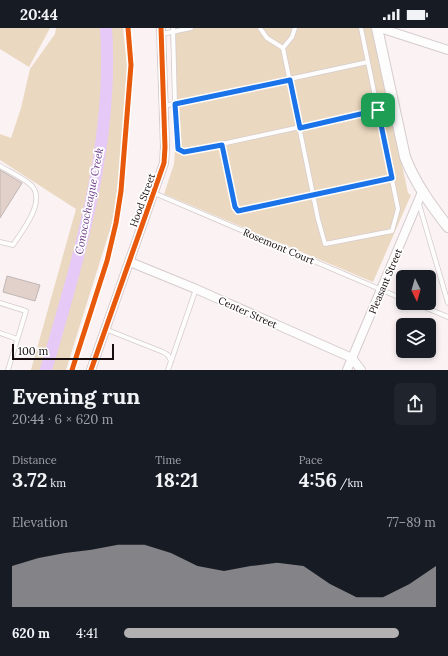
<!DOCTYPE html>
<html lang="en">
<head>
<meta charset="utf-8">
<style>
	:root { --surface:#171b24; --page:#20242c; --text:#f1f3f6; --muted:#9ea1a6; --accent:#b3b0b2 }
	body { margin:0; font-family:Lora,serif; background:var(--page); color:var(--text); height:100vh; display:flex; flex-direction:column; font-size:15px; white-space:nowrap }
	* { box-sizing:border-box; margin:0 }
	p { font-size:13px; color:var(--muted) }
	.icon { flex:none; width:22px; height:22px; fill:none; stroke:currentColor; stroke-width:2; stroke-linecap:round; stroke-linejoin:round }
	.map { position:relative; height:342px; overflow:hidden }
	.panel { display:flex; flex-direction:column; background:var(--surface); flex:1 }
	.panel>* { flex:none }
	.needle { width:26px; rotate:175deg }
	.buttons { position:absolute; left:396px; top:242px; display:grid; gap:8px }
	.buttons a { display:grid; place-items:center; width:40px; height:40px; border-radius:6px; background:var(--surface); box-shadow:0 2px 6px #0003; font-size:20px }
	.scale { position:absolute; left:12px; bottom:10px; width:102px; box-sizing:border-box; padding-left:4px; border:2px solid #180d0e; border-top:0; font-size:11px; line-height:14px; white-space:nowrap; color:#180d0e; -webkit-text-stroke:3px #fff; paint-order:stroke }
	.pin { position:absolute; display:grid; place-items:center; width:34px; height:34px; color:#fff; margin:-17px; border-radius:8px; box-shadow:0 2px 6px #0006 }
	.round { display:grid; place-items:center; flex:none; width:42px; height:42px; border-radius:6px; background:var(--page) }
	.headline { display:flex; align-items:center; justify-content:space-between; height:68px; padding:0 12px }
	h1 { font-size:22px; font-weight:700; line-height:30px }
	.figures { display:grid; grid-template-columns:repeat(3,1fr); gap:6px; height:68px; padding:4px 12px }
	.figures div { display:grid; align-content:center }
	.figures b { font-size:20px; font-weight:700 }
	.figures small { font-size:11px; font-weight:400 }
	.figures p { font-size:11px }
	.chart { height:112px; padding:8px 12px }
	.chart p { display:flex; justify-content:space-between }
	.chart svg { width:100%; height:72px; margin-top:4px; fill:var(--accent); opacity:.7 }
	ul { padding:0 12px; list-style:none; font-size:13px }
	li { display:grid; grid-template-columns:64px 48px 1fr; align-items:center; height:30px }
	li i { height:10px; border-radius:5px; background:var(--accent) }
	.status { display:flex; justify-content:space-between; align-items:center; height:28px; padding:0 20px; background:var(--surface); direction:ltr }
	.status svg { height:11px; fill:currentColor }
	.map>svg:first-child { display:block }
	.green { fill:#ebd8c0 }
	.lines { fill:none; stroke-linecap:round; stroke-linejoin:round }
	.river { stroke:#e6c9f7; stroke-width:12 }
	.building { fill:#e2d0ca; stroke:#bfb7b4 }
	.service-casing { stroke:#d6cccd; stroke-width:5.5 }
	.minor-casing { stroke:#d6cccd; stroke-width:10 }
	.tertiary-casing { stroke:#d6cccd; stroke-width:12 }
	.service { stroke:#fefdfd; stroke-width:4 }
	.minor { stroke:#fefdfd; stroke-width:8 }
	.tertiary { stroke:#fefdfd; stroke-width:10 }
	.cycleway-casing { stroke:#fff; stroke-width:8 }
	.cycleway { stroke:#e8590c; stroke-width:5 }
	.route-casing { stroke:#fff; stroke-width:8 }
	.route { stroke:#1a73e8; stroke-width:5 }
	.labels { text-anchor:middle; stroke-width:3.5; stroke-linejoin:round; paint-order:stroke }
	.street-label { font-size:10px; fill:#180d0e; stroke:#fff }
	.water-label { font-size:11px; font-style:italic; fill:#6c3c89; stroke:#fff }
</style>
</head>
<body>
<div class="status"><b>20:44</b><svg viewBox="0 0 49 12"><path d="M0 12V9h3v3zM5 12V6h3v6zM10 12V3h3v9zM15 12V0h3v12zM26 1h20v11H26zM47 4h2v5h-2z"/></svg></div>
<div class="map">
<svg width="448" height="342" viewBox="0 0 448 342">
	<rect width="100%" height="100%" fill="#faf2f3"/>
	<g class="green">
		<path d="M0 0H50L29 39 0 21Z"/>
		<path d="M56 0H123L127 39 119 148 113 192 69 332 66 342H31L76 181 0 132V106L11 110 21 80 30 41 55 6Z"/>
		<path d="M170 0H373L408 165 411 167 373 254 164 166 174 136 175 122Z"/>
	</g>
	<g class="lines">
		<path class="river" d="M46 342C78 231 114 117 106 0"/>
	</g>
	<g class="building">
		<path d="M0 142 22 155 0 190Z"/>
		<path d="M7 248 40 257 35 273 3 264Z"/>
	</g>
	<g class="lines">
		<g class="service-casing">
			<g id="service">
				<path d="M173 0 175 76 178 121 185 124 378 82"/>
				<path d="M260 0 267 10 283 20"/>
				<path d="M162 6 191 0"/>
				<path d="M283 20 318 191 325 216 392 203 398 181 361 0"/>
				<path d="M283 20 292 9 295 0"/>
				<path d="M164 78 368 34"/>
				<path d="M222 117 235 179 238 183 392 151"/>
				<path d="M0 138C10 144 24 150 32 158 46 174 22 203 13 217L0 214"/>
				<path d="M154 165 403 271"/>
				<path d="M419 176 448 275"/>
				<path d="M0 275 26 283 8 342"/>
				<path d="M414 275 448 289"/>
				<path d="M105 301 163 324 168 327 171 333"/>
				<path d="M0 305 17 311"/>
				<path d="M168 342 196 261"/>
			</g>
		</g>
		<g class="minor-casing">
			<g id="minor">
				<path d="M380 0 448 22"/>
				<path d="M130 234 196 261 352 330 361 342"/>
				<path d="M91 342 164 135 165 119 161 0"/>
				<path d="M347 342 422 164"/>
			</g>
		</g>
		<g class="tertiary-casing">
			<path id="tertiary" d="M377 0 405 129C415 155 431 177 448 199"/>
		</g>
		<use href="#service" class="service"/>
		<use href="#minor" class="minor"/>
		<use href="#tertiary" class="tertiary"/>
		<g class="cycleway-casing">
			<g id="cycleway">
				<path d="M72 342 107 233 116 195 121 163 131 37 128 0"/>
				<path d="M91 342 164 135 165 119 161 0"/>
			</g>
		</g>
		<use href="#cycleway" class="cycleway"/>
	</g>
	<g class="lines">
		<g class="route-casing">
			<path id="route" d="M290 52 300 100 378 82 392 150 238 183 235 179 222 117 184 124 178 121 175 76Z"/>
		</g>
		<use href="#route" class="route"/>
	</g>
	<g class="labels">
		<g class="street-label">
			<text transform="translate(142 172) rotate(-70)" y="4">Hood Street</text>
			<text transform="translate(279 218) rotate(23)" y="4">Rosemont Court</text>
			<text transform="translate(385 253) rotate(-67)" y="4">Pleasant Street</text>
			<text transform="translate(248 284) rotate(24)" y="4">Center Street</text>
		</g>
		<g class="water-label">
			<text transform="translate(89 173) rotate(-79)" y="4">Conococheague Creek</text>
		</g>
	</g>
</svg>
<div class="buttons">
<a><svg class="needle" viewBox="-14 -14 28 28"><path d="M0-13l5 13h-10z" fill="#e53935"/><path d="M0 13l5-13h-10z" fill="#9ea1a6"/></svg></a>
<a><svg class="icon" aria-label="layers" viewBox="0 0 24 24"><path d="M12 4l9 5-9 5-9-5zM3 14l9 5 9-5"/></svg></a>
</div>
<div class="scale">100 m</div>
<div class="pin" style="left:378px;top:82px;background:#1e9e55"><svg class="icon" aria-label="arrive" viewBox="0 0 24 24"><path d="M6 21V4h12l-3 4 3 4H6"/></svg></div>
</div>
<section class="panel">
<div class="headline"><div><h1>Evening run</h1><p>20:44 · 6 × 620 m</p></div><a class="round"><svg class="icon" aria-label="share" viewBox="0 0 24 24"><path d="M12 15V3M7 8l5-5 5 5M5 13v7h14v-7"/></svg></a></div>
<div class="figures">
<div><p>Distance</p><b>3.72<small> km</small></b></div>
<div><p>Time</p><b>18:21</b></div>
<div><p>Pace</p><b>4:56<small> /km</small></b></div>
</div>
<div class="chart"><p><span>Elevation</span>77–89 m</p>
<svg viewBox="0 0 160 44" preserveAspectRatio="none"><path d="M0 44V19L10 14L20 11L30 9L40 6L50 6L60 11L70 19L80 22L90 19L100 17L110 19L120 30L130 38L140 38L150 30L160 19V44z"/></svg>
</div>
<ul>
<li><b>620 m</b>4:41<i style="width:88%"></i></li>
</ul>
</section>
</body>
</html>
